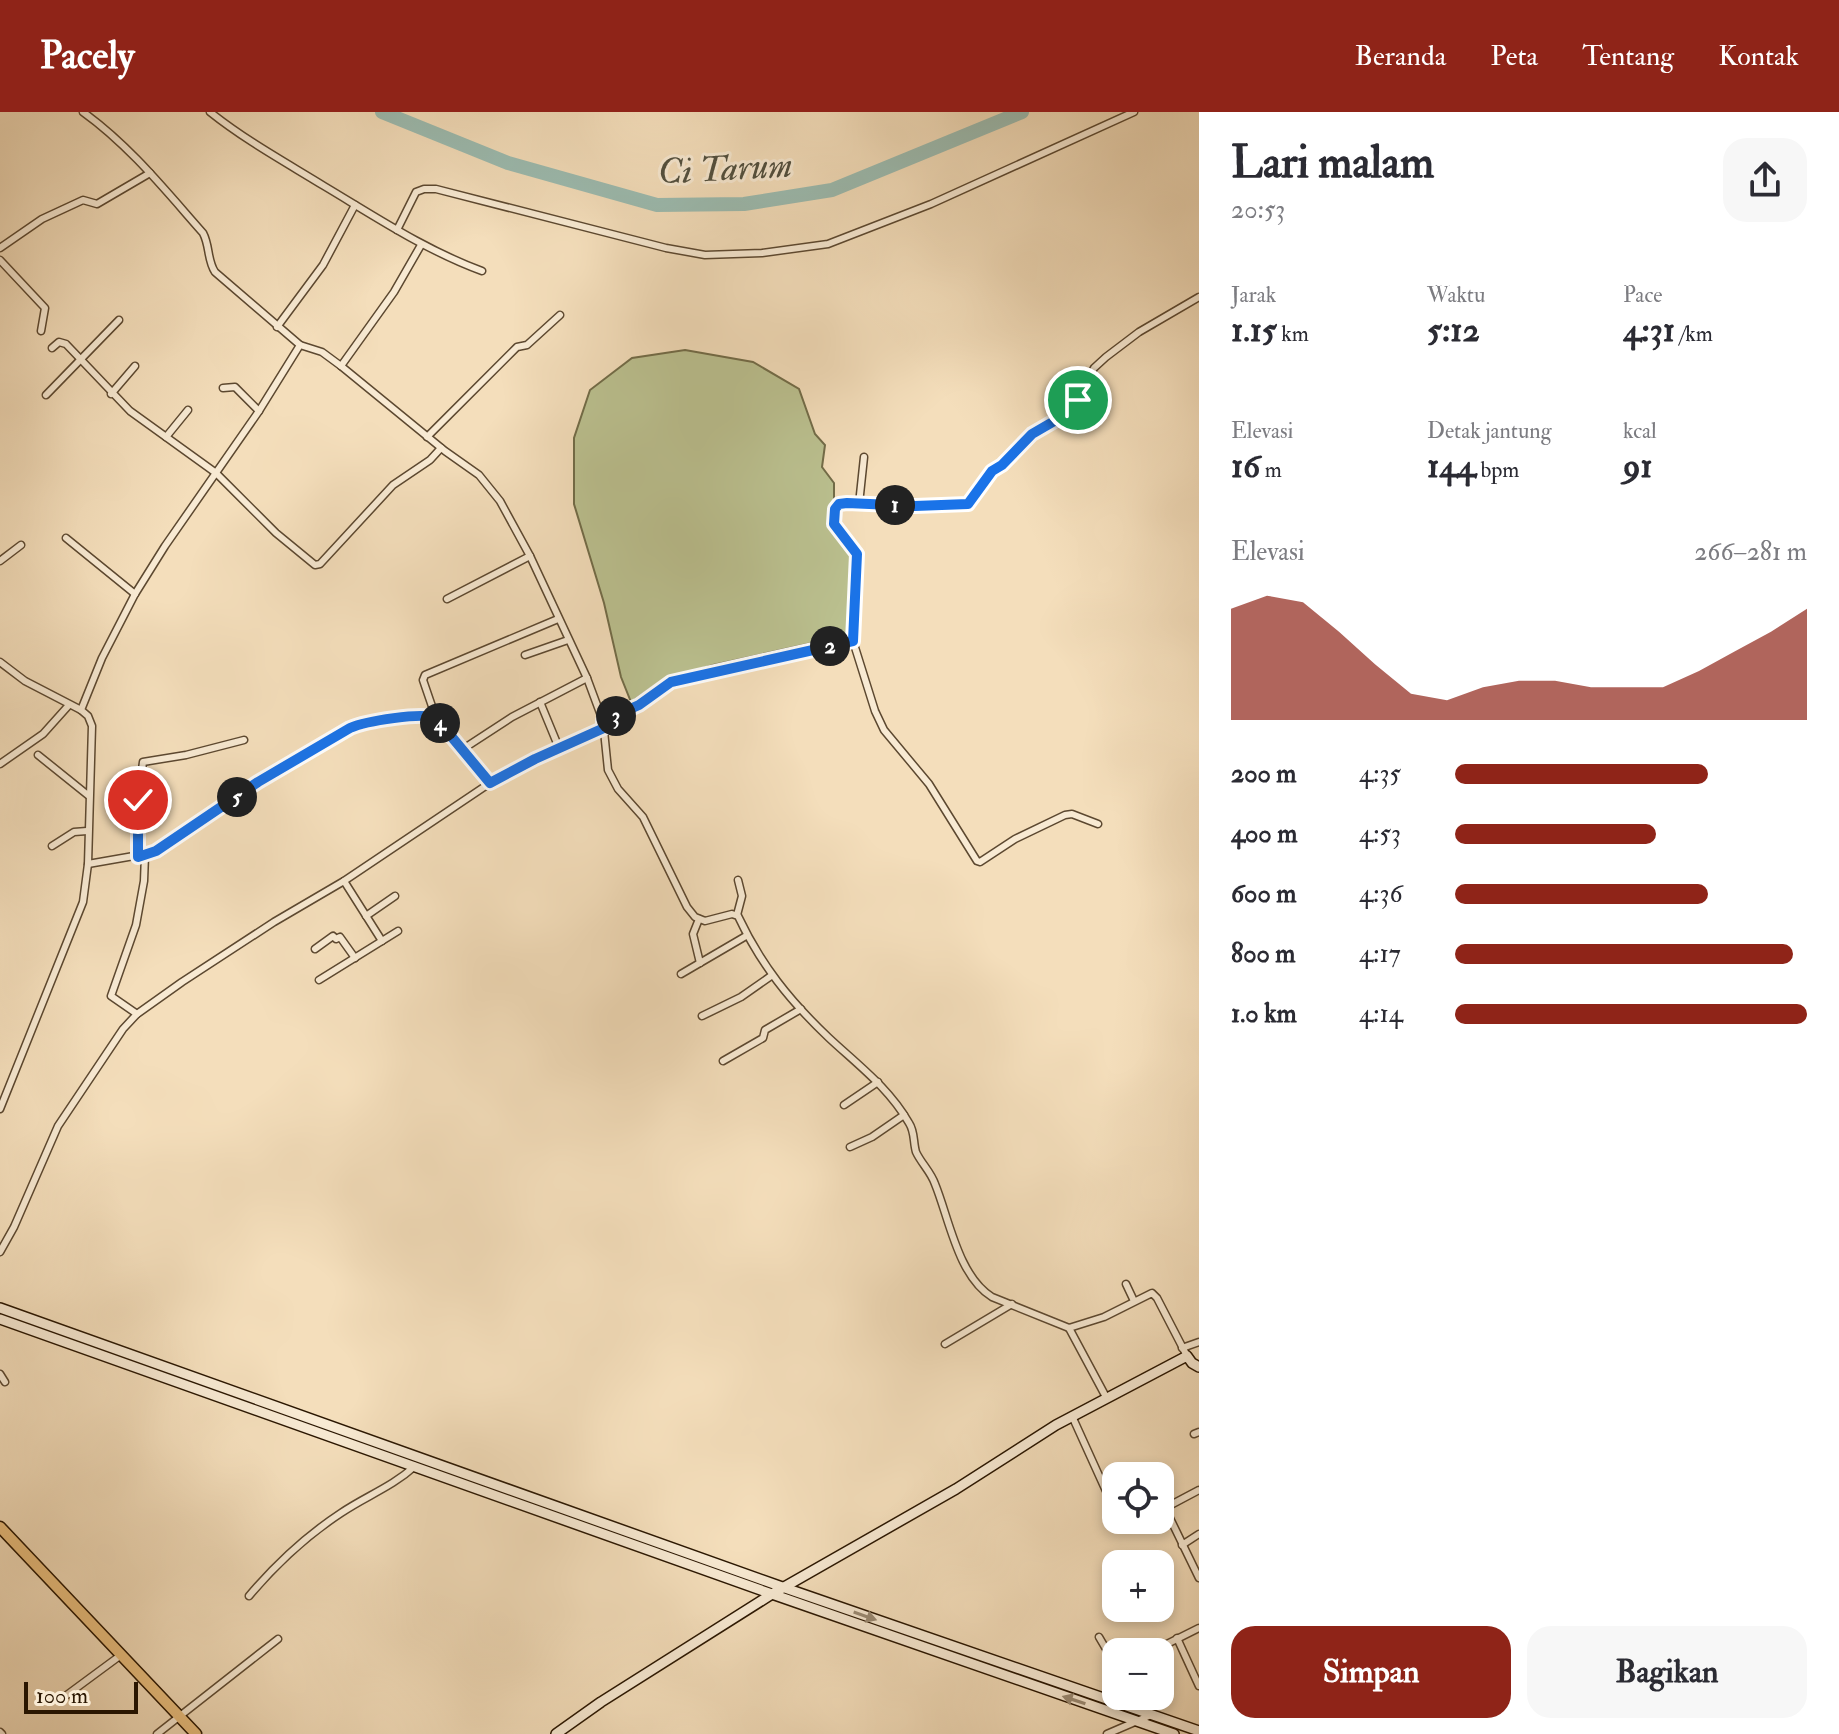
<!DOCTYPE html>
<html lang="id">
<head>
<meta charset="utf-8">
<style>
	:root { --surface:#fff; --page:#f7f7f7; --text:#2b2b33; --muted:#7c7c81; --accent:#8f2418 }
	body { margin:0; font-family:"IM FELL Double Pica",serif; background:var(--page); color:var(--text); height:100vh; display:flex; flex-direction:column; font-size:30px; white-space:nowrap }
	* { box-sizing:border-box; margin:0 }
	p { font-size:26px; color:var(--muted) }
	.icon { flex:none; width:44px; height:44px; fill:none; stroke:currentColor; stroke-width:2; stroke-linecap:round; stroke-linejoin:round }
	.map { position:relative; flex:1; overflow:hidden }
	.details { display:flex; flex-direction:column; background:var(--surface); width:640px }
	.details>* { flex:none }
	.tools { position:absolute; left:1102px; top:1350px; display:grid; gap:16px }
	.tools a { display:grid; place-items:center; width:72px; height:72px; border-radius:16px; background:var(--surface); box-shadow:0 4px 12px #0003; font-size:40px }
	.scale { position:absolute; left:24px; bottom:20px; width:114px; box-sizing:border-box; padding-left:8px; border:4px solid #2a1601; border-top:0; font-size:22px; line-height:28px; white-space:nowrap; color:#2a1601; -webkit-text-stroke:6px #f8ead3; paint-order:stroke }
	.pin { position:absolute; display:grid; place-items:center; width:68px; height:68px; color:#fff; margin:-34px; border:4px solid #fff; border-radius:50%; box-shadow:0 2px 8px #0007 }
	.km { position:absolute; width:40px; height:40px; margin:-20px; border-radius:50%; background:#222; color:#fff; font-size:22px; line-height:40px; text-align:center }
	.round { display:grid; place-items:center; flex:none; width:84px; height:84px; border-radius:24px; background:var(--page) }
	.head { display:flex; align-items:center; justify-content:space-between; height:136px; padding:0 32px }
	h1 { font-size:44px; font-weight:700; line-height:60px }
	.metrics { display:grid; grid-template-columns:repeat(3,1fr); gap:12px; height:136px; padding:8px 32px }
	.metrics div { display:grid; align-content:center }
	.metrics b { font-size:34px; font-weight:700 }
	.metrics small { font-size:22px; font-weight:400 }
	.metrics p { font-size:22px }
	.chart { height:224px; padding:16px 32px }
	.chart p { display:flex; justify-content:space-between }
	.chart svg { width:100%; height:144px; margin-top:8px; fill:var(--accent); opacity:.7 }
	.action { display:flex; gap:16px; margin-top:auto; padding:16px 32px }
	.action a { flex:1; height:92px; border-radius:24px; background:var(--accent); color:#fff; font-size:32px; font-weight:700; line-height:92px; text-align:center }
	.action a+a { background:var(--page); color:var(--text) }
	ul { padding:0 32px; list-style:none; font-size:26px }
	li { display:grid; grid-template-columns:128px 96px 1fr; align-items:center; height:60px }
	li i { height:20px; border-radius:10px; background:var(--accent) }
	header { display:flex; align-items:center; gap:48px; box-sizing:border-box; height:112px; padding:0 40px; background:var(--accent); color:#fff }
	header strong { font-size:38px }
	nav { display:flex; gap:44px; margin-inline-start:auto; font-size:28px }
	main { display:flex; flex:1; min-height:0 }
	.map>svg:first-child { display:block }
	.green { fill:#bbc190; stroke:#726c48; stroke-width:2 }
	.lines { fill:none; stroke-linecap:round; stroke-linejoin:round }
	.river { stroke:#9cbcb1; stroke-width:14 }
	.street-casing { stroke:#5c4830; stroke-width:9 }
	.secondary-casing { stroke:#2a1601; stroke-width:12 }
	.primary-casing { stroke:#2a1601; stroke-width:13 }
	.street { stroke:#f8ead3; stroke-width:6 }
	.secondary { stroke:#f8ead3; stroke-width:9 }
	.primary { stroke:#eabf7e; stroke-width:10 }
	.oneway { fill:#9b8b74 }
	.route-casing { stroke:#fff; stroke-width:16 }
	.route { stroke:#1a73e8; stroke-width:10 }
	.labels { text-anchor:middle; stroke-width:6; stroke-linejoin:round; paint-order:stroke }
	.water-label { font-size:36px; font-style:italic; fill:#52503f; stroke:#f8ead3 }
</style>
</head>
<body>
<header>
<strong>Pacely</strong>
<nav><a>Beranda</a><a>Peta</a><a>Tentang</a><a>Kontak</a></nav>
</header>
<main>
<div class="map">
<svg width="1199" height="1622" viewBox="0 0 1199 1622">
	<rect width="100%" height="100%" fill="#f4debb"/>
	<filter id="stains"><feTurbulence type="fractalNoise" baseFrequency=".0025" numOctaves="4"/><feColorMatrix values="0 0 0 0 .2 0 0 0 0 .09 0 0 0 0 .02 0 0 0 .5 -.17"/></filter>
	<radialGradient id="worn" r=".72"><stop offset=".6" stop-color="#630" stop-opacity="0"/><stop offset="1" stop-color="#630" stop-opacity=".3"/></radialGradient>
	<path class="green" d="M685 238 753 250 799 277 815 322 825 333 822 355 834 371V402L857 442 855 482 848 523 713 553 660 570 631 590 621 565 604 491 574 392V326L590 278 632 246Z"/>
	<g class="lines">
		<path class="river" d="M382 0 508 51 657 93 744 92 832 78 1022 0"/>
		<g class="street-casing">
			<g id="street">
				<path d="M83 0C129 33 165 78 203 121 210 134 207 148 215 160L300 233"/>
				<path d="M210 0C245 28 285 50 324 74 376 105 425 138 482 159"/>
				<path d="M397 118 416 80 424 77H436L666 136 705 143 762 141 828 132 931 92 1134 0"/>
				<path d="M0 136 42 107 83 88 97 92 150 61"/>
				<path d="M0 148 45 196 41 219"/>
				<path d="M277 215 323 153 355 93"/>
				<path d="M52 236 59 230 66 232 130 299 216 361 276 421 315 453 320 452 393 373 430 348 441 336"/>
				<path d="M341 254 394 180 421 133"/>
				<path d="M223 276 235 275 259 299"/>
				<path d="M111 282 135 254"/>
				<path d="M46 283 119 208"/>
				<path d="M166 325 188 298"/>
				<path d="M427 325 517 235 527 233 560 203"/>
				<path d="M859 392 864 345"/>
				<path d="M66 426 135 482"/>
				<path d="M0 449 21 433"/>
				<path d="M447 487 530 444"/>
				<path d="M525 543 568 528"/>
				<path d="M0 550 25 569 81 598"/>
				<path d="M540 590 559 636"/>
				<path d="M436 606 423 568 425 563 558 507"/>
				<path d="M603 609 628 599 671 570 853 529"/>
				<path d="M463 637 512 605 587 566"/>
				<path d="M38 643 89 684"/>
				<path d="M0 652 43 622 69 593"/>
				<path d="M1098 712 1072 702 1065 703 1015 727 980 750 977 749 929 672 884 618 875 599 853 529 857 442 834 412 835 397 839 392 847 391 915 394 968 392 992 359 1002 353 1029 325 1056 309 1074 295 1094 256 1106 245 1139 220 1199 185"/>
				<path d="M52 734 74 720 87 719"/>
				<path d="M138 745V688L143 650 186 643 244 628"/>
				<path d="M88 752 151 741 258 670 350 616 363 611 433 604 490 671"/>
				<path d="M344 769 382 829"/>
				<path d="M737 803 742 784 738 768"/>
				<path d="M366 804 395 784"/>
				<path d="M699 807 693 822 700 851"/>
				<path d="M315 837 333 824 336 827 340 825 355 846"/>
				<path d="M681 862 746 824"/>
				<path d="M319 868 398 819"/>
				<path d="M137 902 111 884 136 813 144 769 145 743"/>
				<path d="M702 904 741 885 771 864"/>
				<path d="M723 949 763 926 765 918 801 897"/>
				<path d="M844 993 878 970"/>
				<path d="M0 997 83 790 88 752 92 614 88 604 81 598 102 546 135 482 165 434 259 299 300 233 322 240 341 254 445 339 479 363 500 389 530 444 587 566 603 609 608 658 618 677 643 705 687 795 695 805 705 809 732 802 738 804C761 853 790 889 829 926 858 953 889 976 909 1011 915 1020 913 1030 916 1040 921 1051 931 1060 935 1072 949 1106 958 1164 992 1185L1069 1216 1104 1205 1152 1181 1157 1186 1187 1244"/>
				<path d="M850 1035 872 1025 904 1003"/>
				<path d="M0 1140 14 1115 58 1014 123 917 137 902 182 870 274 810 344 769 490 671 535 647 604 616"/>
				<path d="M1126 1172 1134 1189"/>
				<path d="M1069 1216 1106 1285"/>
				<path d="M945 1232 1012 1192"/>
				<path d="M1182 1236 1199 1230"/>
				<path d="M0 1262 5 1270"/>
				<path d="M1072 1304 1116 1401"/>
				<path d="M1194 1322 1199 1320"/>
				<path d="M1199 1378 1165 1396 1199 1466"/>
				<path d="M1119 1408 1124 1416 1128 1417 1144 1408"/>
				<path d="M1182 1433 1199 1422"/>
				<path d="M249 1484C276 1452 306 1424 341 1401 366 1384 392 1375 415 1354"/>
				<path d="M1099 1525 1116 1554"/>
				<path d="M1177 1526 1199 1574"/>
				<path d="M1151 1540 1199 1516"/>
				<path d="M60 1588 121 1543"/>
				<path d="M0 1620 2 1622"/>
				<path d="M157 1622 278 1527"/>
				<path d="M1107 1622 1151 1603"/>
			</g>
		</g>
		<g class="secondary-casing">
			<g id="secondary">
				<path d="M0 1196 785 1476 1199 1619"/>
				<path d="M0 1207 772 1482 1174 1622"/>
				<path d="M556 1622 601 1590 772 1482 956 1377 1056 1313 1187 1244 1192 1251 1199 1255"/>
			</g>
		</g>
		<g class="primary-casing">
			<path id="primary" d="M0 1415 196 1622"/>
		</g>
		<use href="#street" class="street"/>
		<use href="#secondary" class="secondary"/>
		<use href="#primary" class="primary"/>
	</g>
	<defs><path id="oneway-solid" d="M-6-.8H1V-3.2L6.5 0L1 3.2V.8H-6Z" transform="scale(2)"/></defs>
	<g class="oneway">
		<use href="#oneway-solid" transform="translate(865 1504) rotate(19)"/>
		<use href="#oneway-solid" transform="translate(1074 1588) rotate(-162)"/>
	</g>
	<g class="lines">
		<g class="route-casing">
			<path id="route" d="M138 688V745L156 739 258 670 350 616C366 609 422 600 436 606L490 671 535 647 604 616 603 609 639 593 671 570 853 529 857 442 834 412 835 397 839 392 847 391 915 394 968 392 992 359 1002 353 1032 322 1063 304 1078 288"/>
		</g>
		<use href="#route" class="route"/>
	</g>
	<g class="labels">
		<g class="water-label">
			<text transform="translate(725 55) rotate(-3)" y="13">Ci Tarum</text>
		</g>
	</g>
	<rect width="100%" height="100%" filter="url(#stains)"/>
	<rect width="100%" height="100%" fill="url(#worn)"/>
</svg>
<div class="tools">
<a><svg class="icon" aria-label="locate" viewBox="0 0 24 24"><circle cx="12" cy="12" r="6"/><path d="M12 2v4M12 18v4M2 12h4M18 12h4"/></svg></a>
<a>+</a>
<a>−</a>
</div>
<div class="scale">100 m</div>
<div class="pin" style="left:1078px;top:288px;background:#1e9e55"><svg class="icon" aria-label="arrive" viewBox="0 0 24 24"><path d="M6 21V4h12l-3 4 3 4H6"/></svg></div>
<div class="pin" style="left:138px;top:688px;background:#d93025"><svg class="icon" aria-label="check" viewBox="0 0 24 24"><path d="M5 12l5 5 9-10"/></svg></div>
<b class="km" style="left:895px;top:393px">1</b>
<b class="km" style="left:830px;top:534px">2</b>
<b class="km" style="left:616px;top:604px">3</b>
<b class="km" style="left:440px;top:611px">4</b>
<b class="km" style="left:237px;top:685px">5</b>
</div>
<section class="details">
<div class="head"><div><h1>Lari malam</h1><p>20:53</p></div><a class="round"><svg class="icon" aria-label="share" viewBox="0 0 24 24"><path d="M12 15V3M7 8l5-5 5 5M5 13v7h14v-7"/></svg></a></div>
<div class="metrics">
<div><p>Jarak</p><b>1.15<small> km</small></b></div>
<div><p>Waktu</p><b>5:12</b></div>
<div><p>Pace</p><b>4:31<small> /km</small></b></div>
</div>
<div class="metrics">
<div><p>Elevasi</p><b>16<small> m</small></b></div>
<div><p>Detak jantung</p><b>144<small> bpm</small></b></div>
<div><p>kcal</p><b>91</b></div>
</div>
<div class="chart"><p><span>Elevasi</span>266–281 m</p>
<svg viewBox="0 0 160 44" preserveAspectRatio="none"><path d="M0 44V10L10 6L20 8L30 17L40 27L50 36L60 38L70 34L80 32L90 32L100 34L110 34L120 34L130 29L140 23L150 17L160 10V44z"/></svg>
</div>
<ul>
<li><b>200 m</b>4:35<i style="width:72%"></i></li>
<li><b>400 m</b>4:53<i style="width:57%"></i></li>
<li><b>600 m</b>4:36<i style="width:72%"></i></li>
<li><b>800 m</b>4:17<i style="width:96%"></i></li>
<li><b>1.0 km</b>4:14<i style="width:100%"></i></li>
</ul>
<div class="action"><a>Simpan</a><a>Bagikan</a></div>
</section>
</main>
</body>
</html>
